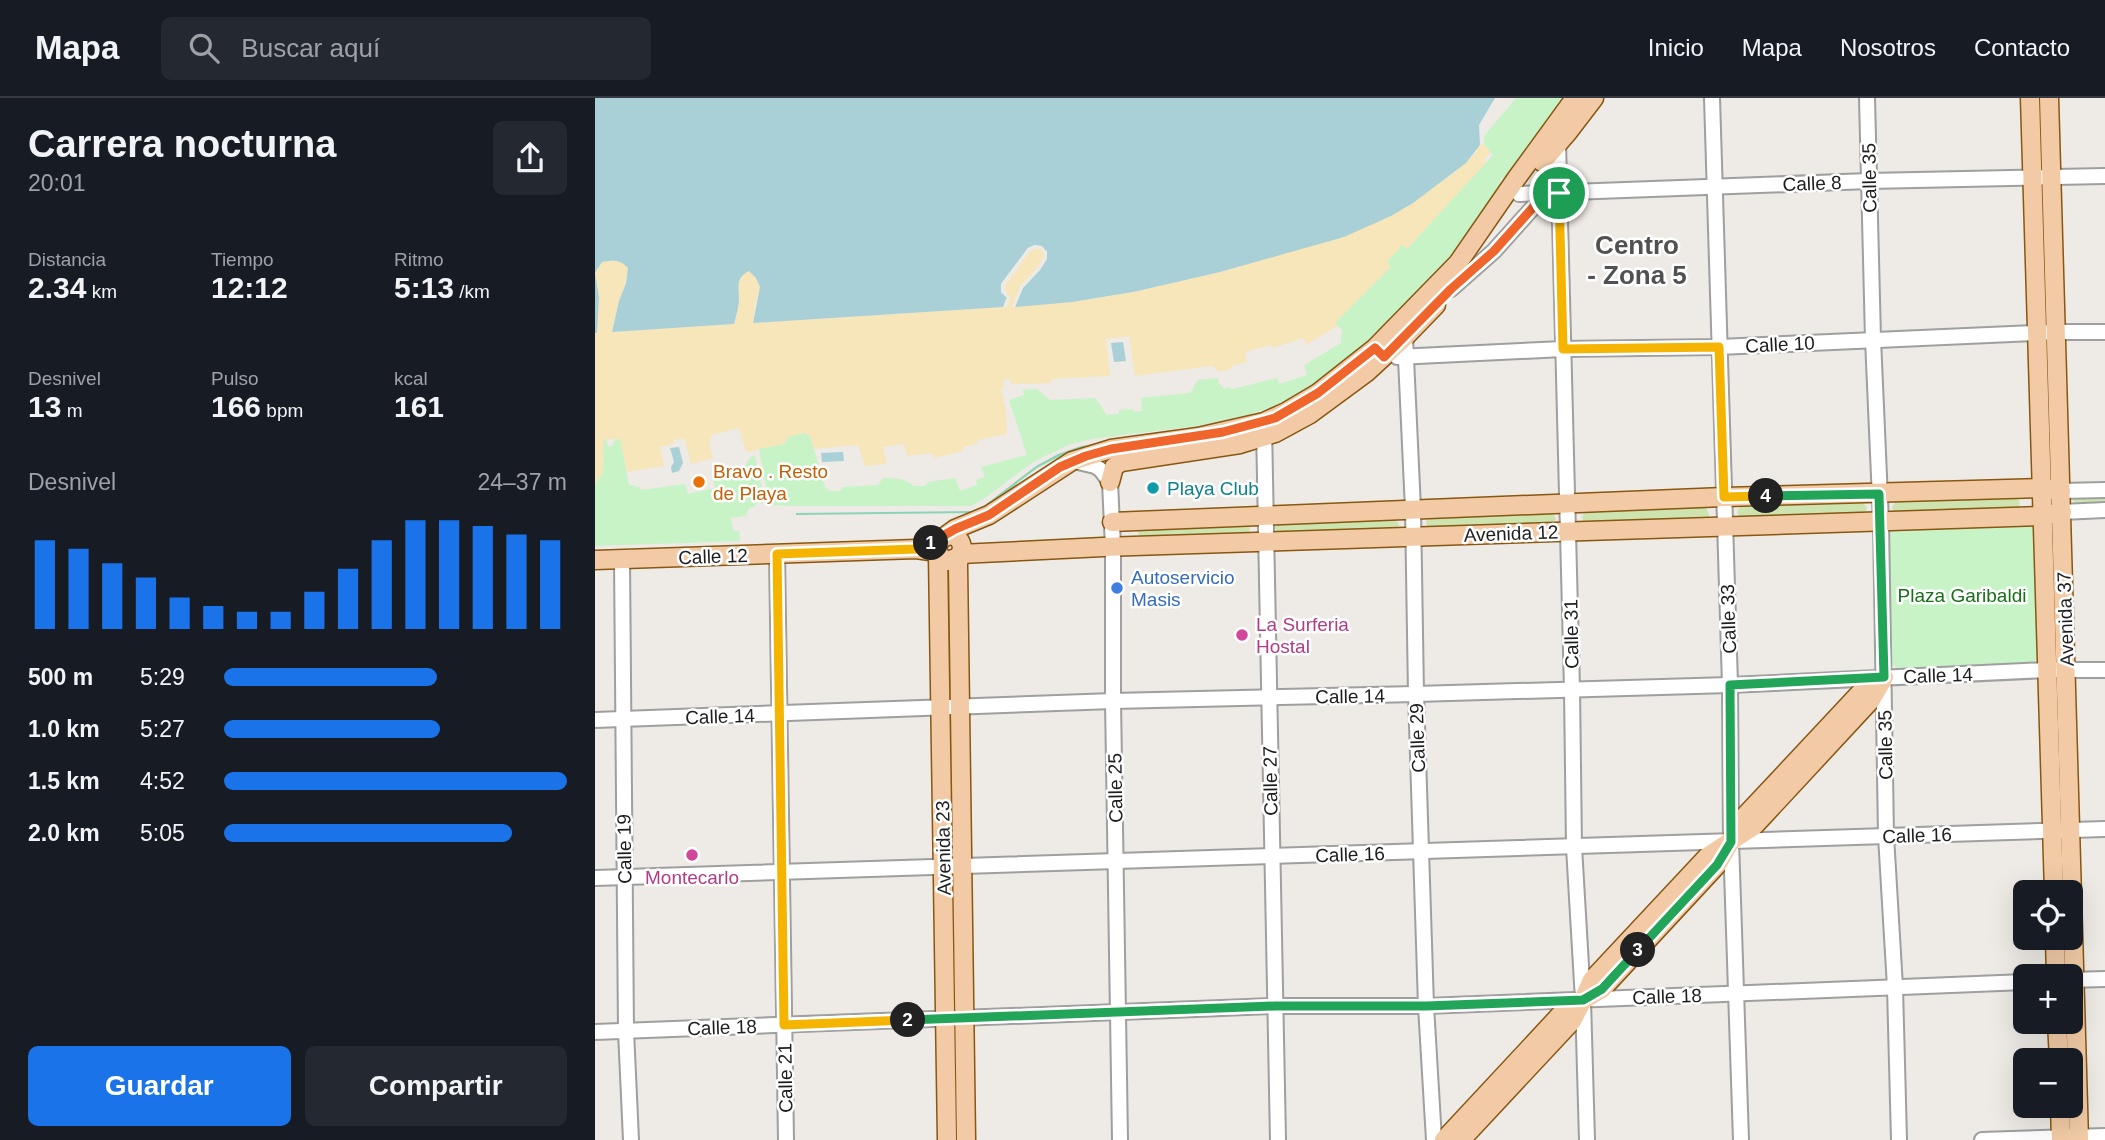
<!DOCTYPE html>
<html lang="es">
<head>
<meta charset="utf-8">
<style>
	:root { --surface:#171b24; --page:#242831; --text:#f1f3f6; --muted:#9ea1a6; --line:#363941; --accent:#1a73e8 }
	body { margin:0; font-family:Helvetica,sans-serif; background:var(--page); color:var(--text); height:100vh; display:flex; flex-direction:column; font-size:26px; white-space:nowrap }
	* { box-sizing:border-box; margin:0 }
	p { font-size:23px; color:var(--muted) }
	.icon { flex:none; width:38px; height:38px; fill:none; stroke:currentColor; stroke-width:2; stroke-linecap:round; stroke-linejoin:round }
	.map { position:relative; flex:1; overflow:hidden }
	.drawer { display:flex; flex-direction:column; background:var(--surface); width:595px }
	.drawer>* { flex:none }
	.buttons { position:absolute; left:1418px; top:782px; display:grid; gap:14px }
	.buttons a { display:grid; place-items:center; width:70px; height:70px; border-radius:10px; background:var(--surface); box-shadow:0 7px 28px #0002; font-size:35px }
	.pin { position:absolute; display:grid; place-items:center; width:60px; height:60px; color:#fff; margin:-30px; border:4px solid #fff; border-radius:50%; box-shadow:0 2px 7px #0007 }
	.km { position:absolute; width:35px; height:35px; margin:-18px; border-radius:50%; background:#222; color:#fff; font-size:19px; line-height:35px; text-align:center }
	.round { display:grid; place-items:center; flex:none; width:74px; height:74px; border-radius:10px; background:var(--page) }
	.headline { display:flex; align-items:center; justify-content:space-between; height:119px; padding:0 28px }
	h1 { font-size:38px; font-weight:700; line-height:52px }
	.stats { display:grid; grid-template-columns:repeat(3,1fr); gap:10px; height:119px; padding:7px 28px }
	.stats div { display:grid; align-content:center }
	.stats b { font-size:30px; font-weight:700 }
	.stats small { font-size:19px; font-weight:400 }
	.stats p { font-size:19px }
	.chart { height:196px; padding:14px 28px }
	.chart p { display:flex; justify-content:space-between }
	.chart svg { width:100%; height:126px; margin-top:7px; stroke:var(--accent); stroke-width:6 }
	.primary-button { display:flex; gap:14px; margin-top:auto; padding:14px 28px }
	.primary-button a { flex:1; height:80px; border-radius:10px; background:var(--accent); color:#fff; font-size:28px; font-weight:700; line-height:80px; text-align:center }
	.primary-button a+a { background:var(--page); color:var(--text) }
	ul { padding:0 28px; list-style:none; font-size:23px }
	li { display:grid; grid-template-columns:112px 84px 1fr; align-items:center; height:52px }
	li i { height:18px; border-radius:9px; background:var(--accent) }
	header { display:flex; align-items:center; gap:42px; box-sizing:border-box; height:98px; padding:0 35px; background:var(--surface); border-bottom:2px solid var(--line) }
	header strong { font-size:33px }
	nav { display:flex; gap:38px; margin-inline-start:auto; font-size:24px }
	.search { width:490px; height:63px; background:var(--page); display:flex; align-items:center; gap:18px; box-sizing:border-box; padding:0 24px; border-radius:10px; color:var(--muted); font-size:26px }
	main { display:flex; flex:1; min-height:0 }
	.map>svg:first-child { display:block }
	.grass { fill:#cde3b0 }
	.sand { fill:#f7e6ba }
	.park { fill:#c7f3c7 }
	.pitch { fill:#8bd4b3 }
	.water { fill:#aad0d7 }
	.pier { fill:#eeeae5 }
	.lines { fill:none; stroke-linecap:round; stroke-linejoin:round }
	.minor-casing { stroke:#9f9f9f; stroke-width:18 }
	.major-casing { stroke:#885710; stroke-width:21 }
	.minor { stroke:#fff; stroke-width:14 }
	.major { stroke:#f2cba6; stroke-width:18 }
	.split-1-casing { stroke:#fff; stroke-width:14 }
	.split-2-casing { stroke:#fff; stroke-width:14 }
	.split-3-casing { stroke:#fff; stroke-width:14 }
	.split-4-casing { stroke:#fff; stroke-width:14 }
	.split-5-casing { stroke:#fff; stroke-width:14 }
	.split-1 { stroke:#f0652b; stroke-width:9 }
	.split-2 { stroke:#f5b400; stroke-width:9 }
	.split-3 { stroke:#22a559; stroke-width:9 }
	.split-4 { stroke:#22a559; stroke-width:9 }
	.split-5 { stroke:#f5b400; stroke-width:9 }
	.food-dot { fill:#e8710a; stroke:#fff; stroke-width:2.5 }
	.culture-dot { fill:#0f9aa8; stroke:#fff; stroke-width:2.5 }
	.shop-dot { fill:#3f7fe0; stroke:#fff; stroke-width:2.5 }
	.hotel-dot { fill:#d1479c; stroke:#fff; stroke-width:2.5 }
	.labels { text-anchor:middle; stroke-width:5; stroke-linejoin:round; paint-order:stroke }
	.street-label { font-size:19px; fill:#1e1e1e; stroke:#fff }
	.food-label { font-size:19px; fill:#c56008; stroke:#fff; text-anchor:start }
	.culture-label { font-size:19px; fill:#0d838f; stroke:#fff; text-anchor:start }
	.shop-label { font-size:19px; fill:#366cbe; stroke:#fff; text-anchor:start }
	.park-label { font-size:19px; fill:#177018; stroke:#fff }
	.hotel-label { font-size:19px; fill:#b23c85; stroke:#fff; text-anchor:start }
	.district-label { font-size:26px; font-weight:bold; fill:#515151; stroke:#fff }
</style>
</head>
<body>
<header>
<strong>Mapa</strong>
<div class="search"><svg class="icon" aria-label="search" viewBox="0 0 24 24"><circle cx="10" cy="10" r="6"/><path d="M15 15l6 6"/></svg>Buscar aquí</div>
<nav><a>Inicio</a><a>Mapa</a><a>Nosotros</a><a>Contacto</a></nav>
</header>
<main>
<section class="drawer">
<div class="headline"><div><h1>Carrera nocturna</h1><p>20:01</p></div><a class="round"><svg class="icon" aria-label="share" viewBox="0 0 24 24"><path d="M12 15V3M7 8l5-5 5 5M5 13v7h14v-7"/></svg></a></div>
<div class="stats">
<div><p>Distancia</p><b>2.34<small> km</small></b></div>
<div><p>Tiempo</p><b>12:12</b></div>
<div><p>Ritmo</p><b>5:13<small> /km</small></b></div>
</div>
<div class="stats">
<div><p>Desnivel</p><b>13<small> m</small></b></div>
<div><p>Pulso</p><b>166<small> bpm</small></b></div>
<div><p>kcal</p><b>161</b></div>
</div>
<div class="chart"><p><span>Desnivel</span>24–37 m</p>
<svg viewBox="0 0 160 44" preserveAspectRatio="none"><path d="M5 44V13M15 44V16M25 44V21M35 44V26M45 44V33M55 44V36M65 44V38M75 44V38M85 44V31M95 44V23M105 44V13M115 44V6M125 44V6M135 44V8M145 44V11M155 44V13"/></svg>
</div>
<ul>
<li><b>500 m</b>5:29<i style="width:62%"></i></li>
<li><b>1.0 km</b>5:27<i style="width:63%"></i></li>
<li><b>1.5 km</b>4:52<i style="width:100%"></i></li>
<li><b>2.0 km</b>5:05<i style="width:84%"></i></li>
</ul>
<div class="primary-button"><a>Guardar</a><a>Compartir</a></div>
</section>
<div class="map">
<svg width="1510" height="1042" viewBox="0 0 1510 1042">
	<rect width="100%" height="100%" fill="#eeeae5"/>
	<g class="grass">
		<path d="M958 57 957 87 955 88 934 90Z"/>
		<path d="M1510 397V408H1481L1478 403 1480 399Z"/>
		<path d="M1422 398 1425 405 1422 412 1300 416 1297 409 1302 401Z"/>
		<path d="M1267 403 1272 410 1270 416 1146 421 1142 414 1146 407Z"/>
		<path d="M1110 408 1114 416 1113 422 989 426 987 419 990 412Z"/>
		<path d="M957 414 961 421 959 427 834 433 831 425 832 420Z"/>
		<path d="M799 419 804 427 802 433 681 435 680 428 683 423Z"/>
		<path d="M651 424 655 430 654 437 544 444 543 427Z"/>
	</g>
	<path class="sand" d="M889 46 896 53 889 62 891 65 812 152 807 148 792 164 797 168 741 225 742 228 711 247 708 240 678 250 676 247 650 254 652 264 636 268V271L624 274 617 268 540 278 534 238 511 241 515 278 456 281V285L416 286 415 281 408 282 409 290 406 291 411 313 412 336 382 342 383 346 368 349V353L339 360 336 355 312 358 309 346 288 349 292 366 270 368 263 347 218 351 215 339 189 346 151 354 144 330 117 337 114 344 118 360 96 366 89 340 79 342V346L65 349 69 368 32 374 25 341H10L8 374 0 387V235H2L4 199 0 175 7 164C18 162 25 161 33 170 30 192 20 212 17 234L139 226C141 219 143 211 144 203 144 189 140 180 154 173L161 180 165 189 160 206 158 225 408 209 406 186 433 150 447 148 477 204 538 194 625 174 796 118 859 75 879 57 885 47Z"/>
	<g class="park">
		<path d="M921 0H969L910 81 907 80 904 85 906 86 855 158 785 231 760 254 716 288 678 309 652 317 601 328 496 341 473 347 438 364 387 402 376 408H197L177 407 174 403 164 351 189 346 193 339 209 335 215 338 230 389 235 393H245L248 389 283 387 288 380C300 380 310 380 319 388H330L333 384 360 380 365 393 382 387 381 382 390 379 386 369 432 357 414 302 429 297 428 292 442 291 455 302 500 300 512 317 524 316V312L538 311 539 314 547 313 546 300 595 295 603 282 622 280 624 282 623 284 629 291 632 289 638 291 682 280 684 286 712 277 709 267 746 245 747 232 740 225 796 169 792 164 807 147 812 151 898 57 889 46V38Z"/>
		<path d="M9 341H11L13 348H17L20 341H25L34 387H39L40 389H44L46 392 90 386 93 396 120 390 118 381 147 374 155 359 160 358 170 404 166 406 163 404 158 410 155 409 151 418 136 420 138 433H144L145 443 0 448V387L8 374Z"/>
		<path d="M1436 425 1439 430 1443 557 1440 564 1433 566 1303 570 1295 565 1292 432 1294 430Z"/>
	</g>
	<path class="pitch" d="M974 0H976L859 162 766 256 719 292 680 315 654 323 602 334 498 347 475 353 442 370 391 409 377 415 201 417V415L377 413 390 407 441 368 463 356 486 348 602 332 653 321 679 313 718 291 766 254 858 161Z"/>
	<g class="water">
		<path d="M0 0H900L884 27 885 47 871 65 818 105 796 118 749 139 625 174 538 194 477 204 420 209C423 202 425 193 430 187 439 176 451 169 452 153L440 147 433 150 406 186 412 199 408 209 158 225 165 189 161 180 154 173C140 180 144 189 144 203 143 211 141 219 139 226L17 234 24 203 31 185 33 170C25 161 18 162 7 164L0 175 4 199 2 235H0Z"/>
		<path d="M528 244 531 263 519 264 516 245Z"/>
		<path d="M84 349 88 365 84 373 77 375 76 369 79 364 75 350Z"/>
		<path d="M248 354 249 363 227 364 226 355Z"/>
	</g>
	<path class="pier" d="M440 147 447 148 452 154V161L445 172 428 190 420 209H417L425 188 442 170 448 160 449 155 446 152 440 150 435 153 410 188V192L415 200 412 209H408L412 200 406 194V186L433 150Z"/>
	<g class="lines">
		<g class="minor-casing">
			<g id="minor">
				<path d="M1117 0 1135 587 1136 743 1146 1042"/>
				<path d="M1272 0 1278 241 1286 424 1291 738 1300 889 1304 1042"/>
				<path d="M962 40 963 44 977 591 979 749 988 902 992 1042"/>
				<path d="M924 96 1274 83 1510 78"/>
				<path d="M856 191 899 153 951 95"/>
				<path d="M810 239 818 411 821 596 831 908 839 1042"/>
				<path d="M802 259 968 251 1124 249 1462 234H1510"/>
				<path d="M669 329 683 1042"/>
				<path d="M479 363 500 368 506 372 515 384 518 449V603L525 1042"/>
				<path d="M1466 393 1510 392"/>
				<path d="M1467 414 1510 412"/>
				<path d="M182 456 191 1042"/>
				<path d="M27 461 31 933 36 1042"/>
				<path d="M0 622 518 603 821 596 1135 587 1452 572H1510"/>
				<path d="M0 780 1510 731"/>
				<path d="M1475 882 1510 881"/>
				<path d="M0 934 680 908H831L1430 884"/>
				<path d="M1387 1042 1510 1038"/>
			</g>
		</g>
		<g class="major-casing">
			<g id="major">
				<path d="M1435 0 1459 794"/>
				<path d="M1454 0 1484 1042"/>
				<path d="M947 64 973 34 999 0"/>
				<path d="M515 384 519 369 526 364 645 346 680 335 715 316 772 274 810 239 841 207"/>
				<path d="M517 424 1129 399 1446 390 1466 393"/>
				<path d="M349 439 360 431 394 417 477 363 516 351 603 339 669 324 691 314 723 295 780 250 863 165 921 81 980 0"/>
				<path d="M365 456 508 449 1447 418 1467 414"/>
				<path d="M343 457 352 1042"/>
				<path d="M363 459 353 463 346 460 342 451C345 435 364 432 367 449 367 455 363 460 363 467L371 1042"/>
				<path d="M0 462 321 451 342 454"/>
				<path d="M1460 840 1461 878"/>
				<path d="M1462 924 1464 962"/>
				<path d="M1465 1008 1466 1042"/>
				<path d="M849 1042 968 914 988 902 997 882 1113 758 1136 743 1149 719 1267 593 1289 579"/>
				<path d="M866 1042 977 923 988 902 1007 891 1122 767 1136 743 1159 728 1276 602 1287 583"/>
			</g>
		</g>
		<use href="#minor" class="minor"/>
		<use href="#major" class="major"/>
	</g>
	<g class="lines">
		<g class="split-1-casing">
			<path id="split-1" d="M336 445 360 431 394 417 465 369 491 358 516 351 628 334 680 320 723 295 780 250 789 259 856 191 899 153 951 95H964"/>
		</g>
		<g class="split-2-casing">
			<path id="split-2" d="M313 922 189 927 182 456 321 451 336 445"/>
		</g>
		<g class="split-3-casing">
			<path id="split-3" d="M313 922 680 908H831L988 902 1007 891 1043 852"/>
		</g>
		<g class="split-4-casing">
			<path id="split-4" d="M1043 852 1122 767 1136 744 1135 587 1289 579 1284 396 1171 398"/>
		</g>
		<g class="split-5-casing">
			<path id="split-5" d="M964 95 968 251 1124 249 1129 399 1171 398"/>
		</g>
		<use href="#split-1" class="split-1"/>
		<use href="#split-2" class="split-2"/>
		<use href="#split-3" class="split-3"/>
		<use href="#split-4" class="split-4"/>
		<use href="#split-5" class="split-5"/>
	</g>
	<circle class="food-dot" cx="104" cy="384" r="7"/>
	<circle class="culture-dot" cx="558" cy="390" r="7"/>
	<circle class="shop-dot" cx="522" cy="490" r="7"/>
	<g class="hotel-dot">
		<circle cx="647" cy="537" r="7"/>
		<circle cx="97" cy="757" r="7"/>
	</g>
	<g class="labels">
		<g class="street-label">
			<text transform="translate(1274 80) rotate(-91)" y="7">Calle 35</text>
			<text transform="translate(1217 85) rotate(-2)" y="7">Calle 8</text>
			<text transform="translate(1185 246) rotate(-3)" y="7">Calle 10</text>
			<text transform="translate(916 435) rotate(-2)" y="7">Avenida 12</text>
			<text transform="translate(118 458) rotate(-2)" y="7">Calle 12</text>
			<text transform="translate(1133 521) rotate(-92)" y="7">Calle 33</text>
			<text transform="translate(1470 521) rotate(-92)" y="7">Avenida 37</text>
			<text transform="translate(976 536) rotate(-91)" y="7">Calle 31</text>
			<text transform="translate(1343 577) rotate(-2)" y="7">Calle 14</text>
			<text transform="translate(755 598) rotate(-1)" y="7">Calle 14</text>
			<text transform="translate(125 618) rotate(-2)" y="7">Calle 14</text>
			<text transform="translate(822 640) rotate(-92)" y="7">Calle 29</text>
			<text transform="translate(1290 647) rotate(-91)" y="7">Calle 35</text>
			<text transform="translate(675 683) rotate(-91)" y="7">Calle 27</text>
			<text transform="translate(520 690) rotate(-91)" y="7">Calle 25</text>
			<text transform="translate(1322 737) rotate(-2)" y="7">Calle 16</text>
			<text transform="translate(348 750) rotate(-91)" y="7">Avenida 23</text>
			<text transform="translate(29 751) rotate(-91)" y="7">Calle 19</text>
			<text transform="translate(755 756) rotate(-2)" y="7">Calle 16</text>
			<text transform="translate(1072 898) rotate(-2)" y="7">Calle 18</text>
			<text transform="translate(127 929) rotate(-2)" y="7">Calle 18</text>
			<text transform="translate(190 980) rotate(-91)" y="7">Calle 21</text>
		</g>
		<g class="food-label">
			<text x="118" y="380">Bravo . Resto<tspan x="118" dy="22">de Playa</tspan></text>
		</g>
		<g class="culture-label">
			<text x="572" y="397">Playa Club</text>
		</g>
		<g class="shop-label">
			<text x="536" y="486">Autoservicio<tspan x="536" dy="22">Masis</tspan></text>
		</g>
		<g class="park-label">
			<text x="1367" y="504">Plaza Garibaldi</text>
		</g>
		<g class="hotel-label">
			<text x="661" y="533">La Surferia<tspan x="661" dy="22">Hostal</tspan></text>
			<text x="97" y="786" text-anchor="middle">Montecarlo</text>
		</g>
		<g class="district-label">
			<text x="1042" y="156">Centro<tspan x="1042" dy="30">- Zona 5</tspan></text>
		</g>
	</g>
</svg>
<div class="buttons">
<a><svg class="icon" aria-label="locate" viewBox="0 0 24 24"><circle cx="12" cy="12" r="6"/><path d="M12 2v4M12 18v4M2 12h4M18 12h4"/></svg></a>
<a>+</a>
<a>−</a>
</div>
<div class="pin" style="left:964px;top:95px;background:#1e9e55"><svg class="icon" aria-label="arrive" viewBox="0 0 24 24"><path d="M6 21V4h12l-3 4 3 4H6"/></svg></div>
<b class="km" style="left:336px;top:445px">1</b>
<b class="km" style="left:313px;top:922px">2</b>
<b class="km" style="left:1043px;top:852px">3</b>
<b class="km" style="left:1171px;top:398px">4</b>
</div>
</main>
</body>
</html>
